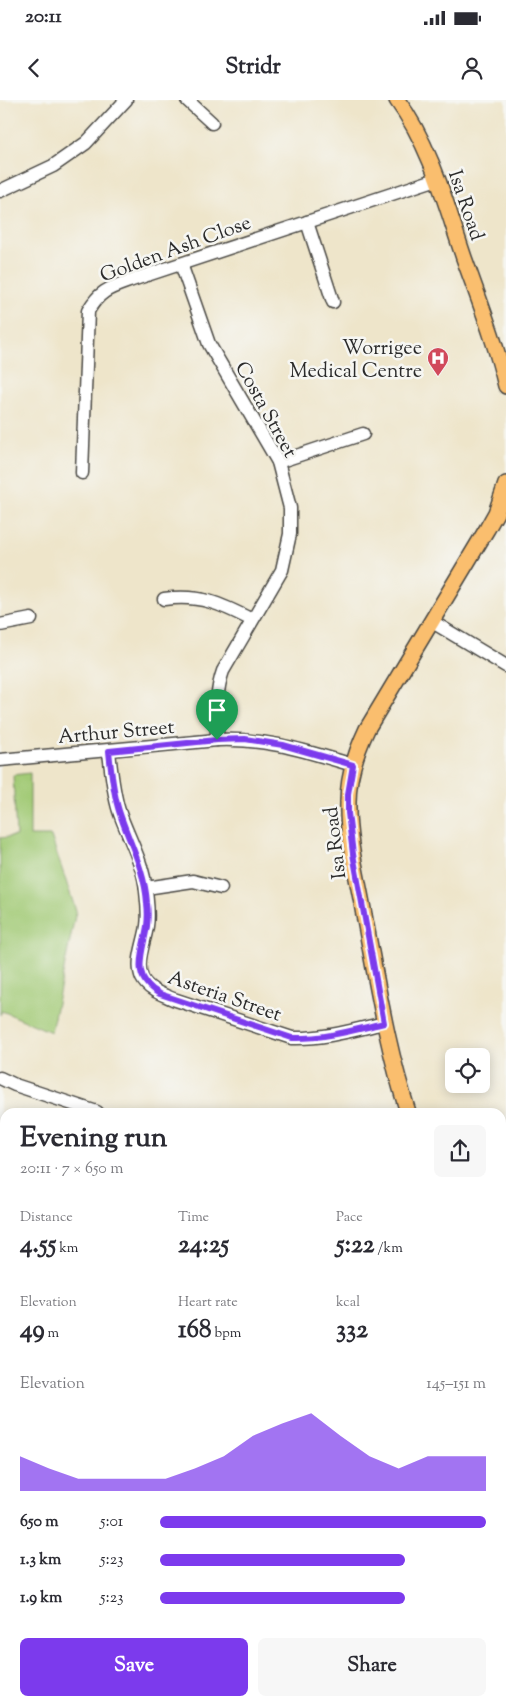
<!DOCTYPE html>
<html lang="en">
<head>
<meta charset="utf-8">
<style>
	:root { --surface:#fff; --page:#f7f7f7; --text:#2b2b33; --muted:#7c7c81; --accent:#7c3aed }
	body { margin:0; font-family:"Sorts Mill Goudy",serif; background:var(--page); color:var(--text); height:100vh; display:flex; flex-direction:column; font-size:19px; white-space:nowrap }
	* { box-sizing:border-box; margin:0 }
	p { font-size:16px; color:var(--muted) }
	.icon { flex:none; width:28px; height:28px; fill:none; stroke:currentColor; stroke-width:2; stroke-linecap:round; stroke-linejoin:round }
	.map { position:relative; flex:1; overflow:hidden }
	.details { position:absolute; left:0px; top:1008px; width:506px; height:598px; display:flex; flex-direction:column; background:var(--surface); border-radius:15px 15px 0 0; box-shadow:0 2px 12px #0003 }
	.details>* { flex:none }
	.fabs { position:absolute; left:445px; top:948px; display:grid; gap:10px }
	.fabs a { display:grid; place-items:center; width:45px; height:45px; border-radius:8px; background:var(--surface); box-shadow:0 2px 12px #0003; font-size:25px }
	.pin { position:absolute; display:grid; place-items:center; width:42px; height:42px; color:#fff; margin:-51px -21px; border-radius:50% 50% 50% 0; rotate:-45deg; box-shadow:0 0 5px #0007 }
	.pin .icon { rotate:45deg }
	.round { display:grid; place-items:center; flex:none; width:52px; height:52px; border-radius:8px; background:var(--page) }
	.summary { display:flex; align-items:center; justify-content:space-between; height:85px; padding:0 20px }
	h1 { font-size:28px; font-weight:800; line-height:38px }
	.stats { display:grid; grid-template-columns:repeat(3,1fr); gap:8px; height:85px; padding:5px 20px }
	.stats div { display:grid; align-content:center }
	.stats b { font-size:25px; font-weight:800 }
	.stats small { font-size:14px; font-weight:400 }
	.stats p { font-size:14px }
	.chart { height:140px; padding:10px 20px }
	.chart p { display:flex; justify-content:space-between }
	.chart svg { width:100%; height:90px; margin-top:5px; fill:var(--accent); opacity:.7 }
	.button { display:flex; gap:10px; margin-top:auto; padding:10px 20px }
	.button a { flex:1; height:58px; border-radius:8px; background:var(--accent); color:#fff; font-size:20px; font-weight:800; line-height:58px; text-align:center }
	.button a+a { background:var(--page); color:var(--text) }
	ul { padding:0 20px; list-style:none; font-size:16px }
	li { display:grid; grid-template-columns:80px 60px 1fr; align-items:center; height:38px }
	li i { height:12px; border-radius:6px; background:var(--accent) }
	.status { display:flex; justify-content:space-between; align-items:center; height:35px; padding:0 25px; background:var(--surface); direction:ltr }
	.status svg { height:14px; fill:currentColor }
	header { display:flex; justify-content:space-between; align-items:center; height:65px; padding:0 20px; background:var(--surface); font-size:22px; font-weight:800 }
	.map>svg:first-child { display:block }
	.green { fill:#a2ca76; stroke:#667a50 }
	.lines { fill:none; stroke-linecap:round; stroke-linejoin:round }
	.minor-casing { stroke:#484743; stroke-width:15 }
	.major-casing { stroke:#484743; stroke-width:18 }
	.minor { stroke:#fff; stroke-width:12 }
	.major { stroke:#fabe6e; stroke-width:15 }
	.route-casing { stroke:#fff; stroke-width:10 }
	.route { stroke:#7c3aed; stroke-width:6 }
	.labels { text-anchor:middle; stroke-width:5; stroke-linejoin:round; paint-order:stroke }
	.street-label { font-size:20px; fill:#2b2b2b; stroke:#f6f6f2 }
	.poi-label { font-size:20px; fill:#2b2b2b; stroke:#f6f6f2; text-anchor:end }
</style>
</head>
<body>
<div class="status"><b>20:11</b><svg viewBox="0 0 49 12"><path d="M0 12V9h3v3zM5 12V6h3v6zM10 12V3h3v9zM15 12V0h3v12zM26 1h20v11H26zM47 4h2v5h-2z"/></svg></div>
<header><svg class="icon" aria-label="back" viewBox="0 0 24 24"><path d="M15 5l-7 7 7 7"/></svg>Stridr<svg class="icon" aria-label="person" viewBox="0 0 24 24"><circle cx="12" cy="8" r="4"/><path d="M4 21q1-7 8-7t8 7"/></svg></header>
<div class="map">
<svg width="506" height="1605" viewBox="0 0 506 1605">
	<rect width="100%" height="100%" fill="#f6f6f2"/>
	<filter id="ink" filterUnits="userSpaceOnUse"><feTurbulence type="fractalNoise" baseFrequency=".02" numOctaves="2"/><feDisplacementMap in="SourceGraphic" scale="10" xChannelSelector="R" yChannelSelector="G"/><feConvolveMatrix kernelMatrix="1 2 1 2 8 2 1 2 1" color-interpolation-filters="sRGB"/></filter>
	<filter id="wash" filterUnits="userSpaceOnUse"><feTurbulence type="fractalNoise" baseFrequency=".0096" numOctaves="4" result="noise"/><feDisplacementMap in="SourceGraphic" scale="20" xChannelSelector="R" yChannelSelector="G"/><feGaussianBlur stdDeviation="1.12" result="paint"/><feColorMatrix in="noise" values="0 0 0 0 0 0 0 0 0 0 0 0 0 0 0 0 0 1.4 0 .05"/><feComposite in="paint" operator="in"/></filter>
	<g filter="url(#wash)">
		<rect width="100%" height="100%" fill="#eee5ca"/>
		<path class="green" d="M30 673V736H51L76 811 51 932 2 911 0 915V738L16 736 13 675Z"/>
	</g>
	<g filter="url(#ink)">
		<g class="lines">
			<g class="minor-casing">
				<g id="minor">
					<path d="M187 0 212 23"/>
					<path d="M0 91 53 66 86 43 126 0"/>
					<path d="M307 122 333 202"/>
					<path d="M181 164 209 244 278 362 290 408V434L282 470 223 571C215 593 217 616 217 640"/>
					<path d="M278 362 363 334"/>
					<path d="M82 373 88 211C100 190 110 188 132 180L437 79"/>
					<path d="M164 499C200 494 221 504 252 520"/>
					<path d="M431 521 506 566"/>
					<path d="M0 525 31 519"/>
					<path d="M109 651C111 671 113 692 119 711 128 737 144 764 146 791 147 802 149 814 147 826 145 842 135 862 142 878 148 890 162 894 173 899L292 938C324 939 354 930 384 923"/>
					<path d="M0 660 217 640C267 638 305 651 353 665"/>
					<path d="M146 788 193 781 221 788"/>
					<path d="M0 978 15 985 97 1012"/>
					<path d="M0 1150 5 1152"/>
					<path d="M0 1367 5 1364"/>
					<path d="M0 1457 5 1456"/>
					<path d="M44 1600 46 1605"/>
					<path d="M193 1600 195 1605"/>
					<path d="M347 1600 349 1605"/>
					<path d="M0 1601 5 1599"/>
				</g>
			</g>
			<g class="major-casing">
				<g id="major">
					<path d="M397 0C431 46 446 105 464 158 479 200 496 243 506 286"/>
					<path d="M408 1012C387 948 377 882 364 815 358 779 347 740 348 702 348 677 356 652 367 629L487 429 496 413 506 384"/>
					<path d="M0 1045 5 1047"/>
					<path d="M501 1141 506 1142"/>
					<path d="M501 1286 506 1300"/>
				</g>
			</g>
			<use href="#minor" class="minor"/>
			<use href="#major" class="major"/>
		</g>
	</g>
	<g class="lines" filter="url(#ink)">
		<g class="route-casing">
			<path id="route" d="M245 639 283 645 353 665 348 694V713L353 754 384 923C354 930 324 939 292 938L160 894C129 877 143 853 147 826 148 818 148 811 147 803 145 770 129 742 119 711 113 692 111 671 109 651L217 640Z"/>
		</g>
		<use href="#route" class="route"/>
	</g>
	<defs>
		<g id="hospital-pin" transform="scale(1.125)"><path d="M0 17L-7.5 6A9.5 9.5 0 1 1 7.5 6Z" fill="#d1495b" stroke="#f6f6f2"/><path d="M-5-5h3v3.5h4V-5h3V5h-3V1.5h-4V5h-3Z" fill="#fff"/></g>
	</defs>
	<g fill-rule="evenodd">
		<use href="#hospital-pin" x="438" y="258"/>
	</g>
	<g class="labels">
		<g class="street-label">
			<text transform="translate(467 105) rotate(71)" y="7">Isa Road</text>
			<text transform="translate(175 148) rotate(-20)" y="7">Golden Ash Close</text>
			<text transform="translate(267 309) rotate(61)" y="7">Costa Street</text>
			<text transform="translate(116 631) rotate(-5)" y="7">Arthur Street</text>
			<text transform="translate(334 743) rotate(-97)" y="7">Isa Road</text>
			<text transform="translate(225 895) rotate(19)" y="7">Asteria Street</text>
		</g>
		<g class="poi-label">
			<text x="422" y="254">Worrigee<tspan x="422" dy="23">Medical Centre</tspan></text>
		</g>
	</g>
</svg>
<div class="fabs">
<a><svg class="icon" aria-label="locate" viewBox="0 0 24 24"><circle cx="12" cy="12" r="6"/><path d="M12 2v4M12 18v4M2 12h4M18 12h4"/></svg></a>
</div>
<div class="pin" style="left:217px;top:640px;background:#1e9e55"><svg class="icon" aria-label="arrive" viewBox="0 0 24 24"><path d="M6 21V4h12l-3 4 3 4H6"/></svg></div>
<section class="details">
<div class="summary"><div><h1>Evening run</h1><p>20:11 · 7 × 650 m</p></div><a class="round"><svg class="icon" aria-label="share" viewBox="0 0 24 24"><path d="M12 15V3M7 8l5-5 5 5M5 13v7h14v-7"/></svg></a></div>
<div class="stats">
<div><p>Distance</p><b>4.55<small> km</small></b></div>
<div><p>Time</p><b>24:25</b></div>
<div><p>Pace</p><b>5:22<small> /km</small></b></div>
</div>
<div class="stats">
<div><p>Elevation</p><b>49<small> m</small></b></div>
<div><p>Heart rate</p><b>168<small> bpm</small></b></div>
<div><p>kcal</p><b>332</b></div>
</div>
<div class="chart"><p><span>Elevation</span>145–151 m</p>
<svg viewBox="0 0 160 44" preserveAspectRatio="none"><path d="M0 44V27L10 33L20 38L30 38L40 38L50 38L60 33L70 27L80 17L90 11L100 6L110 17L120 27L130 33L140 27L150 27L160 27V44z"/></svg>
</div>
<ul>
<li><b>650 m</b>5:01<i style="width:100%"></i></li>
<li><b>1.3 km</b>5:23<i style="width:75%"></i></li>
<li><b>1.9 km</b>5:23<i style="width:75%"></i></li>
</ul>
<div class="button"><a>Save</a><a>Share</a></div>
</section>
</div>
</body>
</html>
